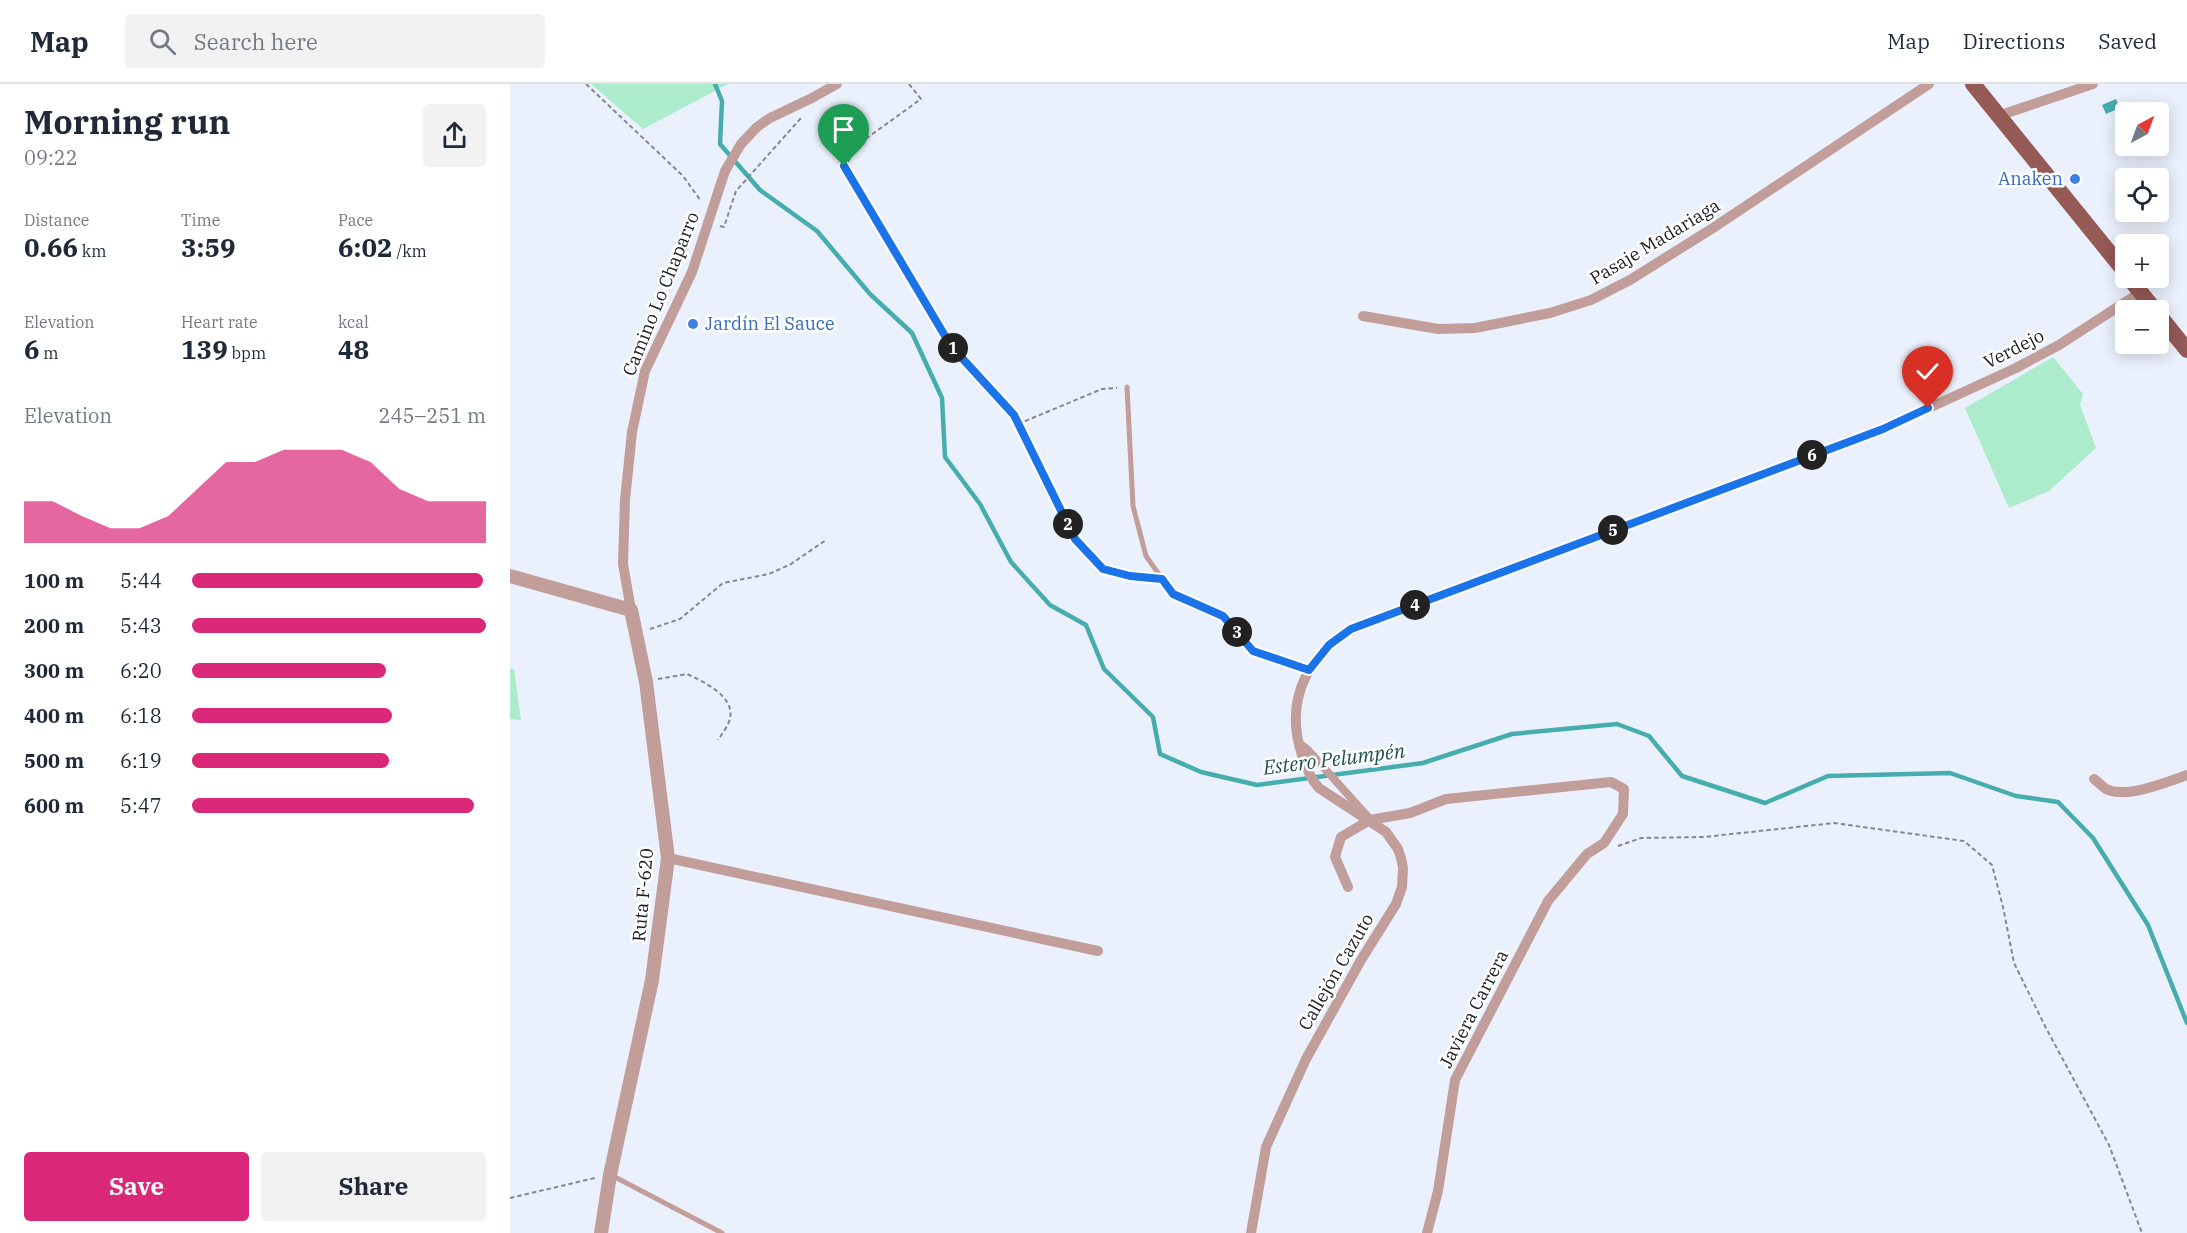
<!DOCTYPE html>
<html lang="en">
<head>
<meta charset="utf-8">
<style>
	:root { --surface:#fff; --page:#f2f2f3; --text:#1f2937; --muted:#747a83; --line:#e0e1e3; --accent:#db2777 }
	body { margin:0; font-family:"IBM Plex Serif",serif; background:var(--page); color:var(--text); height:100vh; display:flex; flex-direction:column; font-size:22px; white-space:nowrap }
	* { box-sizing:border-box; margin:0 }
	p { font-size:20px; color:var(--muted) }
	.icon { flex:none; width:33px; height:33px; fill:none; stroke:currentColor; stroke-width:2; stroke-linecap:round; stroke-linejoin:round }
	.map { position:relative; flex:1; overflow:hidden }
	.sheet { display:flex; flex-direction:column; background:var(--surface); width:510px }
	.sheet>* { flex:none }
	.needle { width:39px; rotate:41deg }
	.controls { position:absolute; left:1605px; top:18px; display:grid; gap:12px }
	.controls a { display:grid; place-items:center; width:54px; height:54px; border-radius:6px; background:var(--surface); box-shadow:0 3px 15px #0003; font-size:30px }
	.pin { position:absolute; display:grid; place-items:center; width:51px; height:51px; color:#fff; margin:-62px -26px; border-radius:50% 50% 50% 0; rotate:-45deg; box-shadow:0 0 6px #0007 }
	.pin .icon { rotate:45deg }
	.km { position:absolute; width:30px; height:30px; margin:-15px; border-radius:50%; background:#222; color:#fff; font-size:16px; line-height:30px; text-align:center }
	.round { display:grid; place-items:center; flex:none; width:63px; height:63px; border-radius:6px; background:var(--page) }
	.headline { display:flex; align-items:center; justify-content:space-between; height:102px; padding:0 24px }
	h1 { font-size:33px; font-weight:700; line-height:45px }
	.figures { display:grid; grid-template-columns:repeat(3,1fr); gap:9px; height:102px; padding:6px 24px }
	.figures div { display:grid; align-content:center }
	.figures b { font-size:26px; font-weight:700 }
	.figures small { font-size:16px; font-weight:400 }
	.figures p { font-size:16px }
	.chart { height:168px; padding:12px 24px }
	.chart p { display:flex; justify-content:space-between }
	.chart svg { width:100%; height:108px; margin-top:6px; fill:var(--accent); opacity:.7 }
	.button { display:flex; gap:12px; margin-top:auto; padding:12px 24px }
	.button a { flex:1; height:69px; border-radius:6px; background:var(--accent); color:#fff; font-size:24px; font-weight:700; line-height:69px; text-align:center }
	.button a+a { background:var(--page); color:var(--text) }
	ul { padding:0 24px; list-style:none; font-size:20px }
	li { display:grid; grid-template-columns:96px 72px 1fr; align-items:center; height:45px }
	li i { height:15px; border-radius:8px; background:var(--accent) }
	header { display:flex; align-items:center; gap:36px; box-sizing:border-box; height:84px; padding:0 30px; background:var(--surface); border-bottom:2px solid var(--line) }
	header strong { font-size:28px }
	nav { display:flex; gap:33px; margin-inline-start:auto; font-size:21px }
	.search { width:420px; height:54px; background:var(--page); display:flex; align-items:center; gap:15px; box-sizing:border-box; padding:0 21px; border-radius:6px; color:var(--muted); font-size:22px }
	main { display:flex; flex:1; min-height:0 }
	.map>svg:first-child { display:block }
	.green { fill:#acebcb }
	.water { fill:#46adae }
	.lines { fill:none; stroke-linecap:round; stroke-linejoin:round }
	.stream { stroke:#46adae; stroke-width:4.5 }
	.path { stroke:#83878f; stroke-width:2; stroke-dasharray:4.5 3; stroke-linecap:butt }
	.service { stroke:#c29e9b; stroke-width:5 }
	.pedestrian { stroke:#c29e9b; stroke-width:8 }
	.minor { stroke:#c29e9b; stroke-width:10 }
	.tertiary { stroke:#c29e9b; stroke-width:14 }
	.primary { stroke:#955956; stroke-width:16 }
	.route-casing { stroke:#fff; stroke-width:12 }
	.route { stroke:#1a73e8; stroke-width:8 }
	.shop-dot { fill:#3f7fe0; stroke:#fff; stroke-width:2 }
	.labels { text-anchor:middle; stroke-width:5; stroke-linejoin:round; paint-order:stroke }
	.shop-label { font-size:18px; fill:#366cbe; stroke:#fff; text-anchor:end }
	.street-label { font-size:18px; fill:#1c1e22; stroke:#fff }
	.water-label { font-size:20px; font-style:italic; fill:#224f50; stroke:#fff }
</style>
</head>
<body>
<header>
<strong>Map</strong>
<div class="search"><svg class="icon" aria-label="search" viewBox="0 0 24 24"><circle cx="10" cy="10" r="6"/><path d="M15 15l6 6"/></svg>Search here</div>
<nav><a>Map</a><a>Directions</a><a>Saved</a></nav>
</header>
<main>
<section class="sheet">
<div class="headline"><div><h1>Morning run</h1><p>09:22</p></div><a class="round"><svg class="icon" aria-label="share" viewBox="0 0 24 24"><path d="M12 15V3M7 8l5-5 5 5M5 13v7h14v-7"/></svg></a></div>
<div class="figures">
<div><p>Distance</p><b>0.66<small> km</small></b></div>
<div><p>Time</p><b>3:59</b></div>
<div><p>Pace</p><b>6:02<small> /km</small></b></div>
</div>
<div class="figures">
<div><p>Elevation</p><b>6<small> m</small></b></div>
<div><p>Heart rate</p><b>139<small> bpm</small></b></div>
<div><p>kcal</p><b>48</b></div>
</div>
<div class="chart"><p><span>Elevation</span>245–251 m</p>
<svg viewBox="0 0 160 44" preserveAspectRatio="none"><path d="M0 44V27L10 27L20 33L30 38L40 38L50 33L60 22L70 11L80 11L90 6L100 6L110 6L120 11L130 22L140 27L150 27L160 27V44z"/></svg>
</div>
<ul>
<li><b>100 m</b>5:44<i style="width:99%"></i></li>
<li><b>200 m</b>5:43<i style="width:100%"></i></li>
<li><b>300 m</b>6:20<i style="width:66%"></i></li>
<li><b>400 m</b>6:18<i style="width:68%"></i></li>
<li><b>500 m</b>6:19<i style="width:67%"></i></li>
<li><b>600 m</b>5:47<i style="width:96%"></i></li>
</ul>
<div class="button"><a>Save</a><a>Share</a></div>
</section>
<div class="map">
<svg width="1677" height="1149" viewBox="0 0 1677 1149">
	<rect width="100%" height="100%" fill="#ebf1fc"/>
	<g class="green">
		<path d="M81 0H218L133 45Z"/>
		<path d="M1543 273 1573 310 1570 321 1586 364 1539 407 1499 424 1455 324Z"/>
		<path d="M0 585H4L11 636 0 635Z"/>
	</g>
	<path class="water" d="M1606 15 1610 24 1596 30 1592 21Z"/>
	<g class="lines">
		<path class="stream" d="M205 0 212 17 210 60 250 106 307 147 360 210 402 249 432 314 435 373 470 420 501 478 540 521 576 541 594 585 643 633 650 670 691 688 747 701 913 679 1002 650 1107 640 1139 652 1172 692 1255 719 1318 692 1440 689 1506 712 1548 718 1583 754 1638 841 1677 939"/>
		<g class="path">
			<path d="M76 0 173 92 191 117"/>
			<path d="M399 0 411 15 350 59 335 82 441 262 504 331 565 455 593 485 620 492 641 494"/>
			<path d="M210 142 214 143 226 107 291 34"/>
			<path d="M508 340 592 305 607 304"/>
			<path d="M140 545 170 535 213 499 259 490 281 480 316 456"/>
			<path d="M148 595 177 590C194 598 225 612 220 635 218 642 212 650 208 656"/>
			<path d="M1108 762 1131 754 1194 753 1324 739 1454 757 1482 781 1493 823 1504 879 1536 944 1599 1061 1632 1149"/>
			<path d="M0 1114 85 1094"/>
		</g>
		<g class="service">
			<path d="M617 303 623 422 636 472 663 510 713 532 743 567 799 586"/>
			<path d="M101 1091 212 1149"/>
		</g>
		<path class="pedestrian" d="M789 659 798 666 858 733"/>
		<g class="minor">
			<path d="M1488 32 1583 0"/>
			<path d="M853 232 928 245 965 244 1040 229 1081 216 1120 196 1203 144 1419 0"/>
			<path d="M121 526 113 480 115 416 122 348 135 287 182 188 215 87 231 60 247 43 260 34 302 14 327 0"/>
			<path d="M1584 695C1588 698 1592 702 1596 705 1615 715 1658 698 1677 691"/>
			<path d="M158 774 588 867"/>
			<path d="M838 803 825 773 831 753 860 736 900 729 936 715 1101 698 1114 705 1113 730 1094 759 1077 770 1038 817 945 996 928 1107 917 1149"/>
			<path d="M741 1149 756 1063 796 975 851 876 886 820 892 803 893 784 891 774 888 765 876 748 809 704C800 694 797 684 792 671 773 614 800 563 854 540L1373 345 1506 284 1549 261 1631 208"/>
		</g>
		<path class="tertiary" d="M0 492 121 526 136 598 158 774 142 896 100 1091 91 1149"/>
		<g class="primary">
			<path d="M1463 0 1616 189"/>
			<path d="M1619 194 1645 226"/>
			<path d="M1648 230 1677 266"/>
		</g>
	</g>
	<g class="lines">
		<g class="route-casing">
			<path id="route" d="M334 82 441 262 504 331 565 455 593 485 620 492 652 495 663 510 713 532 743 567 799 586 819 561 841 545 1373 345 1418 324"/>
		</g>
		<use href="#route" class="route"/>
	</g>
	<g class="shop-dot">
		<circle cx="1565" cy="95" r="6"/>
		<circle cx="183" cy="240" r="6"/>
	</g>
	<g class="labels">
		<g class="shop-label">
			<text x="1553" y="101">Anaken</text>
			<text x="195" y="246" text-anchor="start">Jardín El Sauce</text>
		</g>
		<g class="street-label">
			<text transform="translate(1145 158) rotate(-31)" y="6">Pasaje Madariaga</text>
			<text transform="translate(151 210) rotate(-68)" y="6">Camino Lo Chaparro</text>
			<text transform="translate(1504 265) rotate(-27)" y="6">Verdejo</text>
			<text transform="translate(133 811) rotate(-85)" y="6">Ruta F-620</text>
			<text transform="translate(826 888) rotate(-60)" y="6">Callejón Cazuto</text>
			<text transform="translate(964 925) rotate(-63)" y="6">Javiera Carrera</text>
		</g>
		<g class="water-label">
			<text transform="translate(824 675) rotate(-7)" y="7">Estero Pelumpén</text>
		</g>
	</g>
</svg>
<div class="controls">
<a><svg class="needle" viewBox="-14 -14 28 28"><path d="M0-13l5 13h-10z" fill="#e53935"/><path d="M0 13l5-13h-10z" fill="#747a83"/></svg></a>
<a><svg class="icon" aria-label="locate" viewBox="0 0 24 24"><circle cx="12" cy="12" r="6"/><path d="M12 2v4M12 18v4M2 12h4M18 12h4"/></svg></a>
<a>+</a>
<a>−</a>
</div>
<div class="pin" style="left:334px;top:82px;background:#1e9e55"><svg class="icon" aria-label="arrive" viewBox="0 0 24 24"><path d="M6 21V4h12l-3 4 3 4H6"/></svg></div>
<div class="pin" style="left:1418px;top:324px;background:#d93025"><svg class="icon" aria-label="check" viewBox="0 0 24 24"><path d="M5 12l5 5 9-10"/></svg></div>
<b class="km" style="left:443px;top:264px">1</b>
<b class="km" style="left:558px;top:440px">2</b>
<b class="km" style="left:727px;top:548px">3</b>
<b class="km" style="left:905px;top:521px">4</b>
<b class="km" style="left:1103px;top:446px">5</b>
<b class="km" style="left:1302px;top:371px">6</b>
</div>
</main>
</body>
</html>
